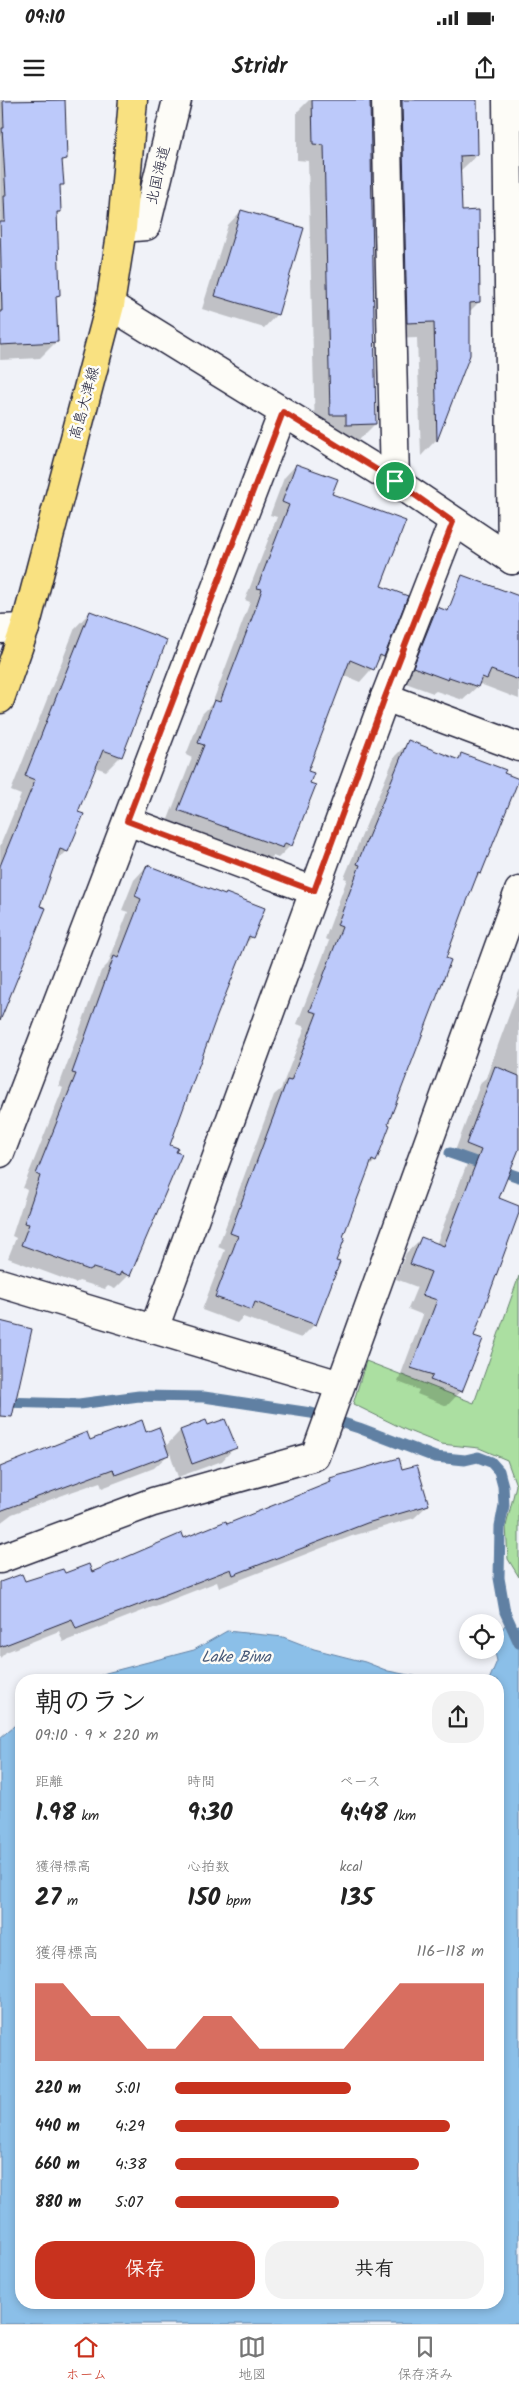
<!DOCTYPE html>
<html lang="ja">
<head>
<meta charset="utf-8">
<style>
	:root { --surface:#fff; --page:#f2f2f2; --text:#222; --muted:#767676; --line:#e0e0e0; --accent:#c8321e }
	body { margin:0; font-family:Kalam,"Klee One",sans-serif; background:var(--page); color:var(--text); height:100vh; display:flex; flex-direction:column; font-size:19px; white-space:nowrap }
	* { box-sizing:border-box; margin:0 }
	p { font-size:16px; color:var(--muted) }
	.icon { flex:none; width:28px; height:28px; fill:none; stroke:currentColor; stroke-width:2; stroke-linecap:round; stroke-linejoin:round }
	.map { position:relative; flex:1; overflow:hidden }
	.side { position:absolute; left:15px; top:1574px; width:489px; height:635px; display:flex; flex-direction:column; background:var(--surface); border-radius:20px; box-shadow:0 2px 8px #0003 }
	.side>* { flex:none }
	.tools { position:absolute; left:459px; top:1514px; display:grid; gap:10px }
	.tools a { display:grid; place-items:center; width:45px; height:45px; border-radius:50%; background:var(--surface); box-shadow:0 2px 8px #0003; font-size:25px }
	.pin { position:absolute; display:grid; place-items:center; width:42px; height:42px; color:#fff; margin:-21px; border:2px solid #fff; border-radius:50%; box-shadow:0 1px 5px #0007 }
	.round { display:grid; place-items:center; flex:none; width:52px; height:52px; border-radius:20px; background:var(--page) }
	.summary { display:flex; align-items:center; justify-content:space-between; height:85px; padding:0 20px }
	h1 { font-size:28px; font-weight:700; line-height:38px }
	.figures { display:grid; grid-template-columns:repeat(3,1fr); gap:8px; height:85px; padding:5px 20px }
	.figures div { display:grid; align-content:center }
	.figures b { font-size:25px; font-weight:700 }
	.figures small { font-size:14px; font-weight:400 }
	.figures p { font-size:14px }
	.chart { height:140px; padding:10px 20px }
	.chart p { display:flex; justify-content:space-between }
	.chart svg { width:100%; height:90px; margin-top:5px; fill:var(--accent); opacity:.7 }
	.cta { display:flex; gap:10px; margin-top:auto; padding:10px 20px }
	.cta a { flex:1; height:58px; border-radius:20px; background:var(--accent); color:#fff; font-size:20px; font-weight:700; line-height:58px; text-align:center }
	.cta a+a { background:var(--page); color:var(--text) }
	ul { padding:0 20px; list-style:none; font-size:16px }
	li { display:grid; grid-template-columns:80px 60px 1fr; align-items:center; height:38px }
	li i { height:12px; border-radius:6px; background:var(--accent) }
	.status { display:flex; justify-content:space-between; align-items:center; height:35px; padding:0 25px; background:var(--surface); direction:ltr }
	.status svg { height:14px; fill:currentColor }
	header { display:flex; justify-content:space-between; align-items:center; height:65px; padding:0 20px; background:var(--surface); font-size:22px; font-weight:700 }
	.tabs { display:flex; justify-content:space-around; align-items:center; height:70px; border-top:1px solid var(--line); background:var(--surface); font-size:14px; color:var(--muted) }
	.tabs a { display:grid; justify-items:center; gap:2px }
	.tabs .active { color:var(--accent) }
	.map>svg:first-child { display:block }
	.green { fill:#abdfa1; stroke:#66806e }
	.water { fill:#8bbfe8; stroke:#6180a3 }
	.shadow { fill:#0003; fill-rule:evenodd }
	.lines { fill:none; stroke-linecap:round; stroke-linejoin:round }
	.stream { stroke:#6180a3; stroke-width:11 }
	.building { fill:#bcc9fa; stroke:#22223b }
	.minor-casing { stroke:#22223b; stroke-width:31 }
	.major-casing { stroke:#22223b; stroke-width:31 }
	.minor { stroke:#fdfcf7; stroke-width:28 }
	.major { stroke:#f9e181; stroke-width:28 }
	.route-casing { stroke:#fff; stroke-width:10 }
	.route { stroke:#c8321e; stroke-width:6 }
	.labels { text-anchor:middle; stroke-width:5; stroke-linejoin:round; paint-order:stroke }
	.street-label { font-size:15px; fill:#22223b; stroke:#fdfcf7 }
	.water-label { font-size:16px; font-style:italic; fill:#475978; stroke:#fdfcf7 }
</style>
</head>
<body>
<div class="status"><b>09:10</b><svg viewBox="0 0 49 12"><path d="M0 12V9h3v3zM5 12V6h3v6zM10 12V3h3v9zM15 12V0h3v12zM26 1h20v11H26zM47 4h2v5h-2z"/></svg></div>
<header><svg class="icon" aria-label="menu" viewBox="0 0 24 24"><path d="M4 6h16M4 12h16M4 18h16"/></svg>Stridr<svg class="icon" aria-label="share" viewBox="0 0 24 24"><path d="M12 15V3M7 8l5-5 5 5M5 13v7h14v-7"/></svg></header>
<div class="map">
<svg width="519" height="2224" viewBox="0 0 519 2224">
	<rect width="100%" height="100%" fill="#f0f2f8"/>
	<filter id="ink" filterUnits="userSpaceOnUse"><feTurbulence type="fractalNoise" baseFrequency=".02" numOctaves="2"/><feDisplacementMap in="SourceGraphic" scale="10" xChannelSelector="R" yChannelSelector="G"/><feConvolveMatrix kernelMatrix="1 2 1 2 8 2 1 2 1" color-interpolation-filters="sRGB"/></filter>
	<g filter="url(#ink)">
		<path class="green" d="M519 1176V1477L508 1459 506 1426 516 1385 507 1360 479 1348 441 1344 406 1330 353 1304 366 1261 474 1303Z"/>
		<g class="water">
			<path d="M505 1525 512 1527 519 1525V2224H0V1638L21 1620V2202H498V1580H489L497 1561C493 1547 495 1538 505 1525Z"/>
			<path d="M227 1531 283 1537 314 1549 365 1562 388 1571 434 1580H90L106 1573 194 1550Z"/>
		</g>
		<g class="shadow">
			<path d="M0 0H62L66 59 61 63 62 84 59 88 60 111 56 115 59 195 54 200 56 242 40 258 0 260Z"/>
			<path d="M309 0H371L375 324 359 340H331L315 331 308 61 297 60V12Z"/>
			<path d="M395 0H475L477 55 459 72 461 112 479 202 469 212V255L436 340 421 356 417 238 391 239Z"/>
			<path d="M241 111 277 214 264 228 202 209 228 125Z"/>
			<path d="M296 365 331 394 380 486 383 556 360 582 343 575 307 672 291 745 278 758 273 756 269 760 167 722 192 658 186 655 202 614 212 604 250 502 245 500 277 417 270 415 284 378Z"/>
			<path d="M437 508 519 538V599L480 584 463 600 436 591 433 593 400 581 423 522Z"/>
			<path d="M90 512 121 656 106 671 95 667 77 712 67 751 52 766 38 806 45 809 0 921V746L21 695 11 691 75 528ZM97 648 115 653V655Z"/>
			<path d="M409 642 456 660 462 655 480 774 474 780 375 1061 367 1069 342 1138 315 1224 301 1238 243 1217 237 1223 202 1210 225 1150 218 1147 274 995 281 989 305 927 297 924 329 841 325 839 347 779 344 778 395 656Z"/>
			<path d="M147 766 252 837 244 845 185 996 188 997 169 1046 175 1052 129 1175 115 1189 108 1186 105 1189 79 1181 75 1183 8 1158 16 1138 12 1136 27 1090 23 1088 63 988 59 986 101 871 108 864 128 812 122 810 134 780Z"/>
			<path d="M519 888V1046L497 1099 519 1107V1109L473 1236 461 1291 447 1306 417 1294 419 1290 398 1282 423 1215 408 1209 417 1187 396 1179 406 1153 421 1139 436 1145 467 1064 452 1059 481 982 486 978Z"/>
			<path d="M206 1322 208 1327 235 1347 222 1361 178 1377 170 1353 154 1368 102 1388 100 1382 71 1392 12 1414 0 1423V1367L90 1342 146 1333 165 1347 180 1331Z"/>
			<path d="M401 1371 428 1405 414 1418 352 1436 219 1488 217 1482 63 1542 59 1531 6 1552 0 1558V1494L64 1475 91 1473 226 1425 323 1386 330 1379Z"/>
		</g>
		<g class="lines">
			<g class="stream">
				<path d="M450 1053 519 1077"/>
				<path d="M0 1302 79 1304 139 1296 204 1297 311 1313 359 1328 435 1357 465 1360 478 1357 491 1362 499 1371 503 1386 504 1405 500 1426 499 1478 505 1512 519 1543"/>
			</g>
		</g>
		<g class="building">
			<path d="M65 0 67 59 62 60 64 85H60L61 112H57L60 195 56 196 58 242 0 245V211H2L0 122H5L4 96H6L2 28H4L3 1Z"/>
			<path d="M312 0H370L376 324 346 325V315H330L324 45 313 44Z"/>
			<path d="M402 0H477L478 55 460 56 462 111 479 110 480 202 470 203V255L437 341 434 222 407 223Z"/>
			<path d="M241 110 304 128 278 215 215 196Z"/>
			<path d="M296 364 338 379 332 394 406 421 381 486 408 496 384 557 380 555 374 570 350 560 308 671 314 673 310 683 316 685 292 746 285 743 283 748 178 710 204 645 198 643 214 600 220 602 255 510 262 489 257 488 289 405 282 402Z"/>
			<path d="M462 475 519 496V580L491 570 487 579 482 577 478 587 449 577 448 580 413 567 437 507 448 511Z"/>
			<path d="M90 511 167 540 122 657 103 650 78 712 84 714 68 752 60 749 40 806 46 808 0 921V766L35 680 25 676Z"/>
			<path d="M408 640 459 660 461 653 506 670 504 673 519 679 481 774 478 773 462 814 446 858 451 860 388 1024 390 1025 376 1062 372 1060 343 1137 345 1138 336 1161 340 1162 316 1225 255 1202 252 1210 215 1197 238 1136 230 1133 287 980 291 981 317 913 310 911 342 827 337 825 360 765 357 764Z"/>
			<path d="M147 765 225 795 226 793 265 808 253 838 249 836 217 916 170 1045 178 1048 176 1052 182 1054 130 1176 121 1172 119 1176 93 1168 89 1170 21 1145 29 1124 24 1123 40 1076 36 1074 76 974 72 973 114 856 118 858 141 799 135 796Z"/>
			<path d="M495 966 519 976V1049L499 1098 519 1106V1113L474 1236 483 1239 462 1292 430 1280 433 1275 411 1268 437 1200 422 1195 431 1172 410 1164 421 1137 444 1146 481 1050 466 1044Z"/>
			<path d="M0 1221 32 1229 12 1317 0 1316Z"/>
			<path d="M225 1319 237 1348 192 1364 180 1330 206 1320 208 1325Z"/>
			<path d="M142 1320 146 1332 159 1327 169 1355 115 1375 113 1369 0 1411V1367L87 1332 90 1340Z"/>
			<path d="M399 1358 402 1369 417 1365 429 1405 367 1423 233 1475 231 1469 76 1529 72 1519 0 1547V1482L22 1474 25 1481 63 1469 65 1473 89 1464 92 1472 182 1433 184 1438 226 1421 227 1424 331 1382 330 1378Z"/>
		</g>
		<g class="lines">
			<g class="minor-casing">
				<g id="minor">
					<path d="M386 0 395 381"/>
					<path d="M507 0 512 460"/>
					<path d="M122 128 146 126 177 0"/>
					<path d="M110 205 395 381 512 460"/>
					<path d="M0 529 25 528"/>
					<path d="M385 597 519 647"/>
					<path d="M127 721 314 791"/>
					<path d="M0 1053 283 312"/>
					<path d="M0 1183 340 1285"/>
					<path d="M154 1229 385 597 453 422"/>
					<path d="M0 1459 153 1402 315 1356 519 791"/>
				</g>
			</g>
			<g class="major-casing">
				<path id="major" d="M0 599 25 528 110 205 122 128 133 0"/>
			</g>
			<use href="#minor" class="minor"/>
			<use href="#major" class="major"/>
		</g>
	</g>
	<g class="lines" filter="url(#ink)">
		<g class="route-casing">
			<path id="route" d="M283 312 395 381 453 422 385 597 314 791 127 721Z"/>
		</g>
		<use href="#route" class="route"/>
	</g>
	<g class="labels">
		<g class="street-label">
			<text transform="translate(158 75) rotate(-77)" y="5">北国海道</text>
			<text transform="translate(84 303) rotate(-75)" y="5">高島大津線</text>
		</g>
		<g class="water-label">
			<text x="236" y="1562">Lake Biwa</text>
		</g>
	</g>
</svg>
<div class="tools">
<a><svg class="icon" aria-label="locate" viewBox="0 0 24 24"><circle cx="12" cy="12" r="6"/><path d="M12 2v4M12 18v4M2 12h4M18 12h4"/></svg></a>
</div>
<div class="pin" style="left:395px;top:381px;background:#1e9e55"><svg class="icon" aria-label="arrive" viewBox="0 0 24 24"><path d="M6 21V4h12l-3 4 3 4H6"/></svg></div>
<section class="side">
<div class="summary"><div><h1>朝のラン</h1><p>09:10 · 9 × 220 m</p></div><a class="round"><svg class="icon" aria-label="share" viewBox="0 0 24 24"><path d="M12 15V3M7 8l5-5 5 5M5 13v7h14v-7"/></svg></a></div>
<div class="figures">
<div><p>距離</p><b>1.98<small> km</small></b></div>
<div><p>時間</p><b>9:30</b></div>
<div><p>ペース</p><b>4:48<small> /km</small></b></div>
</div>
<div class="figures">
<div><p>獲得標高</p><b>27<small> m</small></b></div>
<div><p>心拍数</p><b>150<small> bpm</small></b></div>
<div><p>kcal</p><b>135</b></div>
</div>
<div class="chart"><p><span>獲得標高</span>116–118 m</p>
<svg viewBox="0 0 160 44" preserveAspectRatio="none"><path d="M0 44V6L10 6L20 22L30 22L40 38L50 38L60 22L70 22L80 38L90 38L100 38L110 38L120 22L130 6L140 6L150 6L160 6V44z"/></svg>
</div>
<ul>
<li><b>220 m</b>5:01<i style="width:57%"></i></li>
<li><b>440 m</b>4:29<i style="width:89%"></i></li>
<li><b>660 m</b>4:38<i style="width:79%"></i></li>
<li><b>880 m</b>5:07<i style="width:53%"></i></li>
</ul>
<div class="cta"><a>保存</a><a>共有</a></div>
</section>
</div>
<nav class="tabs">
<a class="active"><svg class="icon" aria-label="home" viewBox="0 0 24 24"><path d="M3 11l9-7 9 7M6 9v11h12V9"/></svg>ホーム</a>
<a><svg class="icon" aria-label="map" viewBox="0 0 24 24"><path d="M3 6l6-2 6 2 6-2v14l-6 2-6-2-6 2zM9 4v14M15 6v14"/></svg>地図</a>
<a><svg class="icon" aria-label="saved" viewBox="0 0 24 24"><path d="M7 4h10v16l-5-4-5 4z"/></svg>保存済み</a>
</nav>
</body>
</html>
